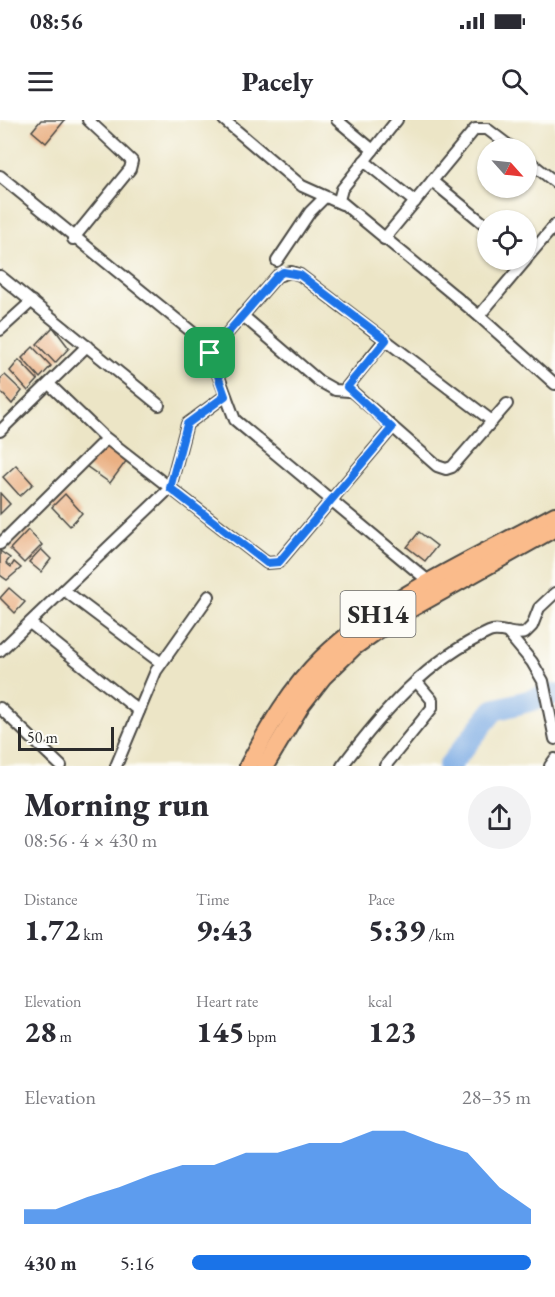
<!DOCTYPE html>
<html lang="en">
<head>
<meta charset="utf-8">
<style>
	:root { --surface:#fff; --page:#f2f2f3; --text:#2b2b33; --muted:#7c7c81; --accent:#1a73e8 }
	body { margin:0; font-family:"EB Garamond",serif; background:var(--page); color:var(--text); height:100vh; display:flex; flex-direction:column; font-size:22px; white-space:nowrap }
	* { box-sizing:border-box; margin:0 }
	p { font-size:20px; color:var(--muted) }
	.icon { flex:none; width:33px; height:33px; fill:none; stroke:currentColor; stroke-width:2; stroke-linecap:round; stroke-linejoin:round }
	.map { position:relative; height:646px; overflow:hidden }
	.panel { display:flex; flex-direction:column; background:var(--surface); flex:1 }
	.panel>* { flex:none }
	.needle { width:39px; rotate:117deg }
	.fabs { position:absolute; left:477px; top:18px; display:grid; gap:12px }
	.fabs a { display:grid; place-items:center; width:60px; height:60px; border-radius:50%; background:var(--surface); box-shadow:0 2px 4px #0004; font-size:30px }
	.scale { position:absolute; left:18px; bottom:15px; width:96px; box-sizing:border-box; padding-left:6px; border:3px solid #2b2b2b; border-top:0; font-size:16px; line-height:21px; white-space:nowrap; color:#2b2b2b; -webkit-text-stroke:4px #fdfcf7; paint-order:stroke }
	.pin { position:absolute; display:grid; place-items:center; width:51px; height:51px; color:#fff; margin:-26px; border-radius:12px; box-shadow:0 3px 9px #0006 }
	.round { display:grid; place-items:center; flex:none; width:63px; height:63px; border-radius:32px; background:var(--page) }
	.overview { display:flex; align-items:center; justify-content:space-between; height:102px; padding:0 24px }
	h1 { font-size:33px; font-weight:800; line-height:45px }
	.metrics { display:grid; grid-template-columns:repeat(3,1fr); gap:9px; height:102px; padding:6px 24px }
	.metrics div { display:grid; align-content:center }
	.metrics b { font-size:30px; font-weight:800 }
	.metrics small { font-size:16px; font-weight:400 }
	.metrics p { font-size:16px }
	.chart { height:168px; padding:12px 24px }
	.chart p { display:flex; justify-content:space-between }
	.chart svg { width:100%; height:108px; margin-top:6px; fill:var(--accent); opacity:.7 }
	ul { padding:0 24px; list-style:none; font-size:20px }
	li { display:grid; grid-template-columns:96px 72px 1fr; align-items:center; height:45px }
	li i { height:15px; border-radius:8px; background:var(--accent) }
	.status { display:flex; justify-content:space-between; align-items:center; height:42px; padding:0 30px; background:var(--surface); direction:ltr }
	.status svg { height:16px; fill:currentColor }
	header { display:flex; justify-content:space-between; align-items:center; height:78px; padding:0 24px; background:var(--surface); font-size:27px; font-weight:800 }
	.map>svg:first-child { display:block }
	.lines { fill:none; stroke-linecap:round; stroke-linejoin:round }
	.river { stroke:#7aaae4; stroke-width:22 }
	.building { fill:#eab083 }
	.minor-casing { stroke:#484742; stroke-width:14 }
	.primary-casing { stroke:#484742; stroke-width:20 }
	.minor { stroke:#fff; stroke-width:10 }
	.primary { stroke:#fabb8b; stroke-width:16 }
	.route-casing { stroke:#fff; stroke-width:12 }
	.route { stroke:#1a73e8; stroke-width:8 }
	.labels { text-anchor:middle; stroke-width:4.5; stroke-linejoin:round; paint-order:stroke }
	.shield { fill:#fdfcf7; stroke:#6a6a68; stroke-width:1.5 }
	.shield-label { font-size:26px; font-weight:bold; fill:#2b2b2b }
</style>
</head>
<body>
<div class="status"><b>08:56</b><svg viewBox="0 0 49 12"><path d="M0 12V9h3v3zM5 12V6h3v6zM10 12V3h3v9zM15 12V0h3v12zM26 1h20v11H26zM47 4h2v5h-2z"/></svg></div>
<header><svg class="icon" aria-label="menu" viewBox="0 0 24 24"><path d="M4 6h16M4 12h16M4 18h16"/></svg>Pacely<svg class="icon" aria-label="search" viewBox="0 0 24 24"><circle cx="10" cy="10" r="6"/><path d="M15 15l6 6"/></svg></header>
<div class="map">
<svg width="555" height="646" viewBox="0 0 555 646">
	<rect width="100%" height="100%" fill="#fdfcf7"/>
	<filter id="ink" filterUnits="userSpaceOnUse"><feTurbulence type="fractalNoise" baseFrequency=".0167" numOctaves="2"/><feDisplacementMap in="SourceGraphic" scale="12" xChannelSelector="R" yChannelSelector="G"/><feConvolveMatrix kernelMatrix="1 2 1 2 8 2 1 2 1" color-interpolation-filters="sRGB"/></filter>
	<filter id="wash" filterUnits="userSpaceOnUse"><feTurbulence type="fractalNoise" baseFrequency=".008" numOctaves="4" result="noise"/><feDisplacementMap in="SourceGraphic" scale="24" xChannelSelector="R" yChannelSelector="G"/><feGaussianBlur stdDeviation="1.35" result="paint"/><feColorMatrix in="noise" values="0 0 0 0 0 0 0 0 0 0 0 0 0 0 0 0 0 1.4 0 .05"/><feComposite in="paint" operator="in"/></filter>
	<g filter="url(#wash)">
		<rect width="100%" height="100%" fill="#ece5c6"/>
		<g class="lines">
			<path class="river" d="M449 646 494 590 555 574"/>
		</g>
		<g id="blocks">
			<g class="building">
				<path d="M41 0H65L46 23 32 11Z"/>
				<path d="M53 207 69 228 55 243 37 224Z"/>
				<path d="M33 227 51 246 40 258 22 238Z"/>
				<path d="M19 240 38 260 28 271 10 251Z"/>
				<path d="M5 255 22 271 12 284 0 271V259Z"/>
				<path d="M106 323 127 340 110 363 86 346Z"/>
				<path d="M16 345 33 364 20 376 3 357Z"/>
				<path d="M0 373 10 384 0 394Z"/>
				<path d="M65 374 82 393 70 406 52 387Z"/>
				<path d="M28 410 42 425 24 443 10 429Z"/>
				<path d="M419 412 437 426 425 441 407 427Z"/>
				<path d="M41 429 51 439 41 452 29 442Z"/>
				<path d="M0 431 10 438 6 443 11 447 14 442 21 448 7 460 0 455Z"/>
				<path d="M9 468 25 482 15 493 0 478Z"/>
			</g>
		</g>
	</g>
	<g filter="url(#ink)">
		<use href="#blocks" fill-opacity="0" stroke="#484742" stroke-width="1.5"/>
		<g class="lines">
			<g class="minor-casing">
				<g id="minor">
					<path d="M224 0 302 66 342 84"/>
					<path d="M337 0 373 30"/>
					<path d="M397 0 342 69 339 80 479 196 555 264"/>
					<path d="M526 39 555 62"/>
					<path d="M364 41 415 82"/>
					<path d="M0 56 192 212 210 233 235 300 432 464"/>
					<path d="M432 61 488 107"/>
					<path d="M73 119 130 49 132 41 88 0"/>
					<path d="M384 119 475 9H487L512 28"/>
					<path d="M526 139 555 105"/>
					<path d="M277 141 310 92 325 77"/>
					<path d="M0 156 159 285"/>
					<path d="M242 195 319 261 335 270 349 271"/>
					<path d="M479 196 526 140"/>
					<path d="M0 210 32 181"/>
					<path d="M385 220 347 267 437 346 446 349 452 347 507 284"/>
					<path d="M210 233 277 156 291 152 300 155 492 301"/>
					<path d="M49 264 102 315 267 443 279 442 392 308"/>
					<path d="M0 311 87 226"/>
					<path d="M0 424 106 319"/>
					<path d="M64 470 161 543"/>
					<path d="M30 503 139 591"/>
					<path d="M507 512 532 542 543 561 555 619"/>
					<path d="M0 531 170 368 187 304 225 276"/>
					<path d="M0 588 61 646"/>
					<path d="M116 646 156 551 209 476"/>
					<path d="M342 646C382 593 427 540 489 512 500 507 513 517 525 513L532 506 539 488 555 473"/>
					<path d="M385 646 432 588V580L416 561"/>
					<path d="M550 646 555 639"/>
				</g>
			</g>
			<g class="primary-casing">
				<g id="primary">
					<path d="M248 646C268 608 291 568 322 538 385 477 478 437 555 395"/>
					<path d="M265 646 302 584 323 557 354 527 398 496 555 408"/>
				</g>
			</g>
			<use href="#minor" class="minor"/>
			<use href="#primary" class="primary"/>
		</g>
	</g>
	<g class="lines" filter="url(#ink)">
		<g class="route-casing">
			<path id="route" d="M283 152 300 155 386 220 347 267 392 308 279 442 267 443 170 368 187 304 225 276 210 233 277 156Z"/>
		</g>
		<use href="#route" class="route"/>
	</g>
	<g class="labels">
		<rect class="shield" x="340.5" y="471" width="75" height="46" rx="4.5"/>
		<g class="shield-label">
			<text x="378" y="503">SH14</text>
		</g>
	</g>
</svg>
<div class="fabs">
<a><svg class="needle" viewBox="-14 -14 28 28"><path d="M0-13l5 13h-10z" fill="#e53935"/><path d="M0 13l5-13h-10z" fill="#7c7c81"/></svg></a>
<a><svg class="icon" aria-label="locate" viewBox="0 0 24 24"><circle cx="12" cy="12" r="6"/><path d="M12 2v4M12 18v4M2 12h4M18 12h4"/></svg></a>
</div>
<div class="scale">50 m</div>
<div class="pin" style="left:210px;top:233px;background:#1e9e55"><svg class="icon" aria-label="arrive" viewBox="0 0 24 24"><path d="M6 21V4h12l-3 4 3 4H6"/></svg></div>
</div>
<section class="panel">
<div class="overview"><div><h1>Morning run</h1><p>08:56 · 4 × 430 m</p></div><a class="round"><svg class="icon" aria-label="share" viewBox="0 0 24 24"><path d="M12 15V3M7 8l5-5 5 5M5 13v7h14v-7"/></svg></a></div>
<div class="metrics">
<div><p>Distance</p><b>1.72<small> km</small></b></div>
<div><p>Time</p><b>9:43</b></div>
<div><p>Pace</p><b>5:39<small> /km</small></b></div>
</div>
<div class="metrics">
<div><p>Elevation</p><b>28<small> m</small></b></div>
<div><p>Heart rate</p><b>145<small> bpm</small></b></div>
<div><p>kcal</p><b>123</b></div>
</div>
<div class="chart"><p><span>Elevation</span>28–35 m</p>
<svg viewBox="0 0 160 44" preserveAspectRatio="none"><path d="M0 44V38L10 38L20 33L30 29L40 24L50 20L60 20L70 15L80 15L90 11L100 11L110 6L120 6L130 11L140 15L150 29L160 38V44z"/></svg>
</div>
<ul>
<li><b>430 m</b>5:16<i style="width:100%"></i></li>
</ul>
</section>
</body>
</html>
